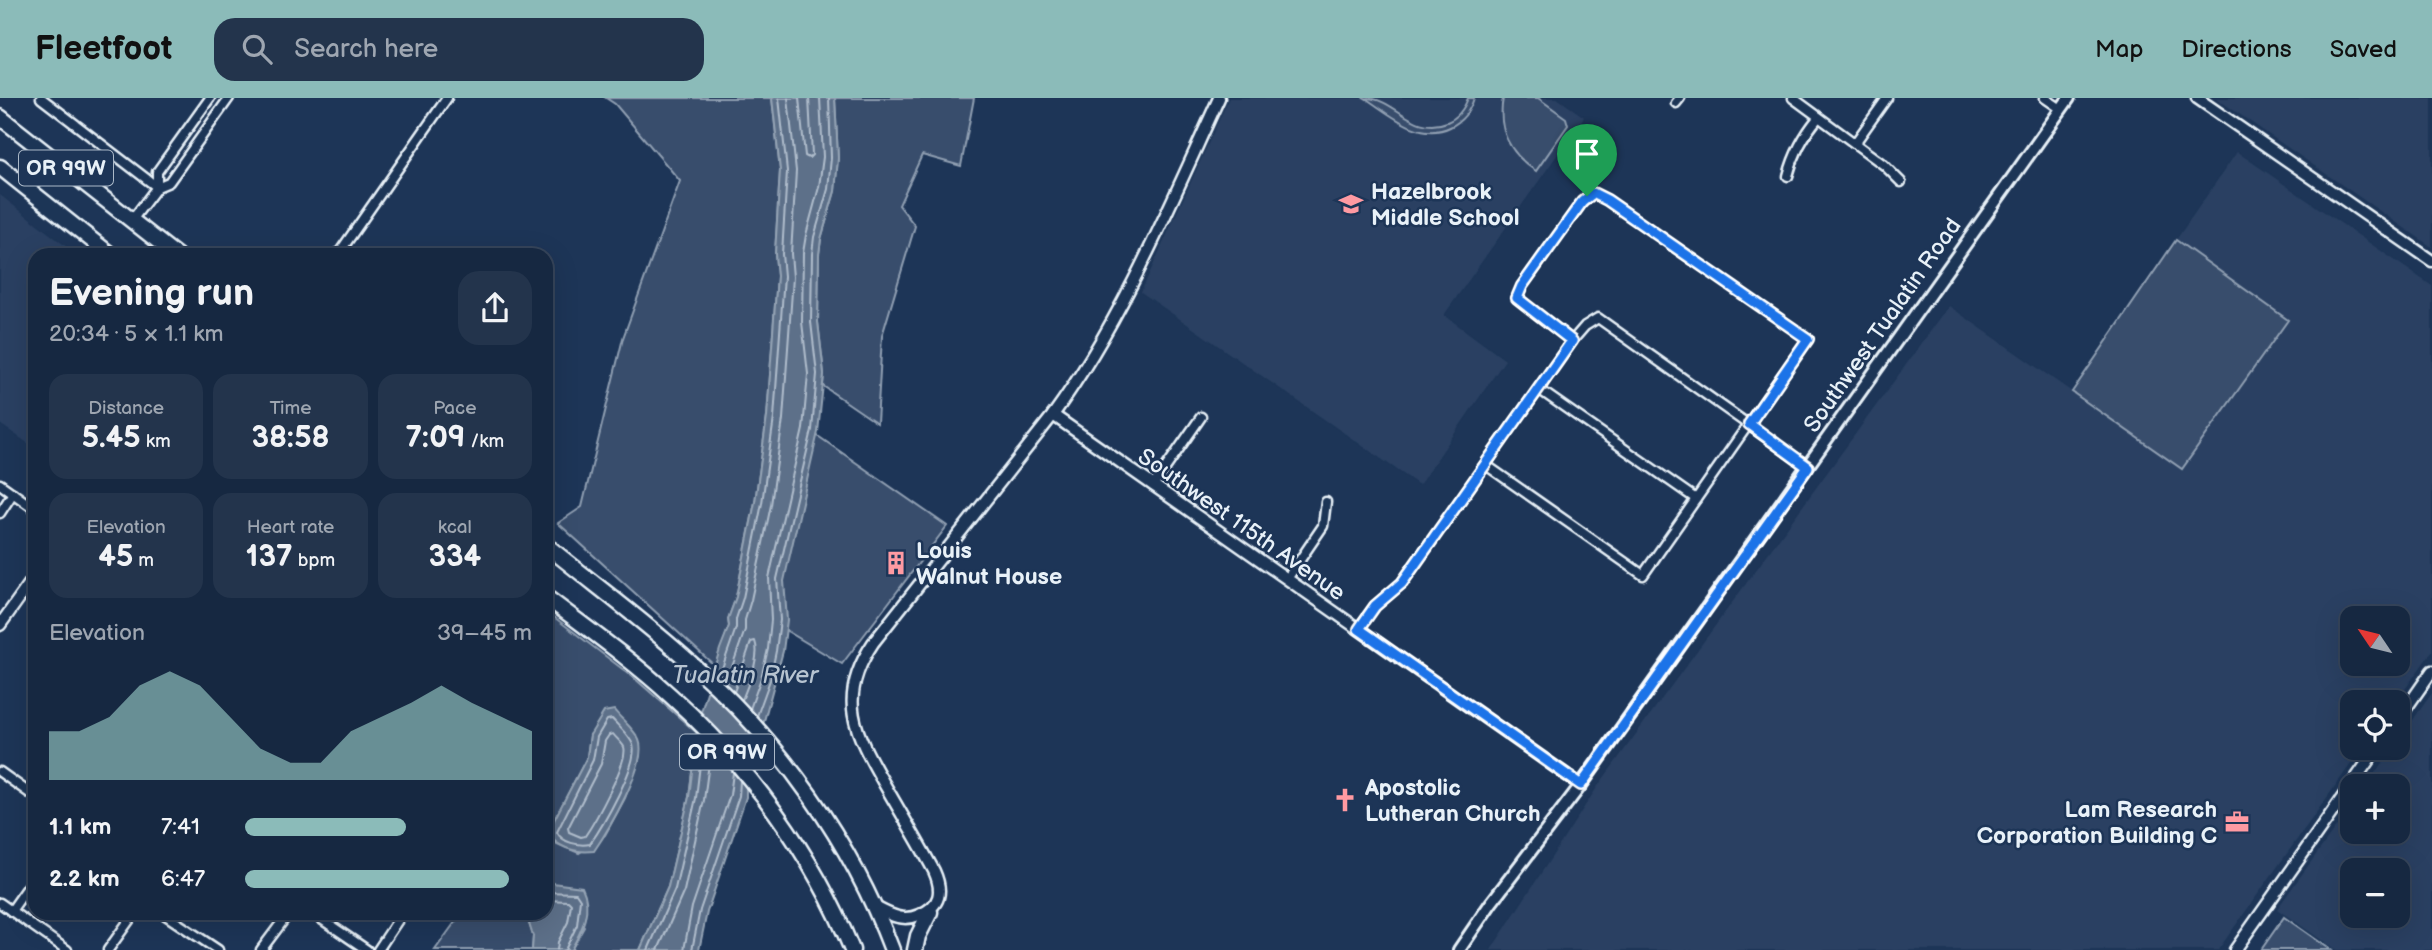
<!DOCTYPE html>
<html lang="en">
<head>
<meta charset="utf-8">
<style>
	:root { --surface:#162841; --page:#23344c; --text:#f1f3f6; --muted:#9ea6b1; --line:#35445a; --accent:#8bbbb9 }
	body { margin:0; font-family:"Balsamiq Sans",sans-serif; background:var(--page); color:var(--text); height:100vh; display:flex; flex-direction:column; font-size:26px; white-space:nowrap }
	* { box-sizing:border-box; margin:0 }
	p { font-size:23px; color:var(--muted) }
	.icon { flex:none; width:38px; height:38px; fill:none; stroke:currentColor; stroke-width:2; stroke-linecap:round; stroke-linejoin:round }
	.map { position:relative; flex:1; overflow:hidden }
	.panel { position:absolute; left:28px; top:150px; width:525px; height:672px; display:flex; flex-direction:column; background:var(--surface); border-radius:21px; box-shadow:0 7px 28px #0002,0 0 0 2px var(--line) }
	.panel>* { flex:none }
	.needle { width:46px; rotate:305deg }
	.controls { position:absolute; left:2340px; top:508px; display:grid; gap:14px }
	.controls a { display:grid; place-items:center; width:70px; height:70px; border-radius:14px; background:var(--surface); box-shadow:0 7px 28px #0002,0 0 0 2px var(--line); font-size:35px }
	.pin { position:absolute; display:grid; place-items:center; width:60px; height:60px; color:#fff; margin:-72px -30px; border-radius:50% 50% 50% 0; rotate:-45deg; box-shadow:0 0 7px #0007 }
	.pin .icon { rotate:45deg }
	.round { display:grid; place-items:center; flex:none; width:74px; height:74px; border-radius:21px; background:var(--page) }
	.headline { display:flex; align-items:center; justify-content:space-between; height:119px; padding:0 21px }
	h1 { font-size:38px; font-weight:700; line-height:52px }
	.stats { display:grid; grid-template-columns:repeat(3,1fr); gap:10px; height:119px; padding:7px 21px }
	.stats div { display:grid; align-content:center; border-radius:18px; background:var(--page); text-align:center }
	.stats b { font-size:30px; font-weight:700 }
	.stats small { font-size:19px; font-weight:400 }
	.stats p { font-size:19px }
	.chart { height:196px; padding:14px 21px }
	.chart p { display:flex; justify-content:space-between }
	.chart svg { width:100%; height:126px; margin-top:7px; fill:var(--accent); opacity:.7 }
	ul { padding:0 21px; list-style:none; font-size:23px }
	li { display:grid; grid-template-columns:112px 84px 1fr; align-items:center; height:52px }
	li i { height:18px; border-radius:9px; background:var(--accent) }
	header { display:flex; align-items:center; gap:42px; box-sizing:border-box; height:98px; padding:0 35px; background:var(--accent); color:#111 }
	header strong { font-size:33px }
	nav { display:flex; gap:38px; margin-inline-start:auto; font-size:24px }
	.search { width:490px; height:63px; background:var(--page); display:flex; align-items:center; gap:18px; box-sizing:border-box; padding:0 24px; border-radius:21px; color:var(--muted); font-size:26px }
	.map>svg:first-child { display:block }
	.built { fill:#2a4162; fill-rule:evenodd }
	.green { fill:#374d6c; stroke:#909fb2; stroke-width:2; fill-rule:evenodd }
	.water { fill:#5d7089; stroke:#95a4b5; stroke-width:2 }
	.lines { fill:none; stroke-linecap:round; stroke-linejoin:round }
	.shore { stroke:#b0bdcc; stroke-width:2 }
	.minor-casing { stroke:#e8f1f8; stroke-width:13 }
	.tertiary-casing { stroke:#e8f1f8; stroke-width:15 }
	.secondary-casing { stroke:#e8f1f8; stroke-width:16 }
	.trunk-casing { stroke:#e8f1f8; stroke-width:19 }
	.minor { stroke:#1d3557; stroke-width:8 }
	.tertiary { stroke:#1d3557; stroke-width:10 }
	.secondary { stroke:#1d3557; stroke-width:10 }
	.trunk { stroke:#1d3557; stroke-width:14 }
	.route-casing { stroke:#fff; stroke-width:14 }
	.route { stroke:#1a73e8; stroke-width:9 }
	.labels { text-anchor:middle; stroke-width:5; stroke-linejoin:round; paint-order:stroke }
	.shield { fill:#1d3557; stroke:#abb9c8; stroke-width:2 }
	.shield-label { font-size:21px; font-weight:bold; fill:#e8f1f8 }
	.poi-label { font-size:23px; font-weight:bold; fill:#e8f1f8; stroke:#1d3557; text-anchor:start }
	.street-label { font-size:23px; fill:#e8f1f8; stroke:#1d3557 }
	.water-label { font-size:24px; font-style:italic; fill:#b7c4d1; stroke:#1d3557 }
</style>
</head>
<body>
<header>
<strong>Fleetfoot</strong>
<div class="search"><svg class="icon" aria-label="search" viewBox="0 0 24 24"><circle cx="10" cy="10" r="6"/><path d="M15 15l6 6"/></svg>Search here</div>
<nav><a>Map</a><a>Directions</a><a>Saved</a></nav>
</header>
<div class="map">
<svg width="2432" height="852" viewBox="0 0 2432 852">
	<rect width="100%" height="100%" fill="#1d3557"/>
	<filter id="ink" filterUnits="userSpaceOnUse"><feTurbulence type="fractalNoise" baseFrequency=".0143" numOctaves="2"/><feDisplacementMap in="SourceGraphic" scale="14" xChannelSelector="R" yChannelSelector="G"/><feConvolveMatrix kernelMatrix="1 2 1 2 8 2 1 2 1" color-interpolation-filters="sRGB"/></filter>
	<g filter="url(#ink)">
		<g class="built">
			<path d="M1229 0H1557L1584 19 1444 217 1505 262 1419 387 1141 194Z"/>
			<path d="M2216 0H2432V149Z"/>
			<path d="M2237 54 2432 188V553L2396 604H2352V649H2363L2218 852H1491L1598 688 1949 208 2182 371 2288 222 2176 142ZM2352 520H2398V565H2352Z"/>
			<path d="M0 97 77 157 35 158V350L0 326Z"/>
			<path d="M2432 595V852H2336L2277 811 2352 707V733H2398V688H2366L2393 649H2398V643ZM2352 772H2398V817H2352Z"/>
		</g>
		<g class="green">
			<path d="M606 0H772L780 73 775 156 777 178 767 319 755 404 736 499 728 521 729 528 715 568 558 425 582 409 623 240 680 83 615 6Z"/>
			<path d="M835 0H974L961 68 922 57 899 107 915 128 882 238 877 325 823 288 824 275 818 224 819 156 821 141 835 93 838 60Z"/>
			<path d="M1365 0C1396 0 1412 38 1447 24 1457 20 1464 11 1468 0H1474C1470 13 1463 23 1450 29 1419 44 1390 16 1365 0Z"/>
			<path d="M1503 0H1538L1566 20 1568 27 1536 73C1509 55 1497 32 1503 0Z"/>
			<path d="M2176 142 2288 222 2182 371 2072 294Z"/>
			<path d="M815 336 947 428 842 566 767 521Z"/>
			<path d="M546 513 633 579 697 635 689 699 668 789 640 852H571L584 829 552 786 546 788ZM590 637 640 658 625 700 605 737 579 755 557 746 549 738 552 726 587 659Z"/>
			<path d="M461 816H526L533 838 532 852H435Z"/>
			<path d="M2284 819 2331 852H2261Z"/>
		</g>
		<g class="water">
			<path d="M772 0H835L838 60 835 93 821 141 819 156 818 224 824 276 818 334 784 483 787 522 783 553 746 689V699L707 814 699 852H640L668 789 689 699 698 624 720 551 729 528 728 521 736 499 755 404 767 319 777 178 775 156 780 72Z"/>
			<path d="M614 612C621 621 635 632 639 642 649 665 607 734 594 753 576 755 561 751 549 738L552 726 587 659 590 637 604 614Z"/>
			<path d="M552 785 582 789C593 811 582 832 571 852H532L533 838 526 816H546V788Z"/>
		</g>
		<g class="lines">
			<g class="shore">
				<path d="M799 0 805 58 809 60 812 57 809 0"/>
				<path d="M719 579 736 530V521L743 500 762 405 774 320 784 178 782 156 787 73 779 0"/>
				<path d="M726 586 745 532V522L751 502 771 407 783 321 793 179 791 156 796 73 788 0"/>
				<path d="M734 594 751 544 755 543C761 559 748 586 742 602"/>
				<path d="M750 611 761 580 768 551 771 522 769 480 803 331 808 276 802 224 803 155 806 137 819 89 823 59 820 0"/>
				<path d="M757 618 770 582 776 553 780 522 777 481 812 332 817 276 811 224 812 156 814 139 828 91 831 60 829 0"/>
				<path d="M612 621C618 628 630 638 633 647 639 666 602 729 590 746 579 748 562 745 557 734L593 662 597 639 607 622Z"/>
				<path d="M613 636C616 640 622 645 624 649 629 663 594 725 585 738L581 739 569 734 568 730 601 666 605 643 609 637Z"/>
				<path d="M546 794 576 795 580 801 577 827 565 852"/>
				<path d="M546 802 568 803 571 806 568 824 558 844 557 852"/>
				<path d="M648 852 675 791 696 700 703 641"/>
				<path d="M658 852 684 793 704 702 711 650"/>
				<path d="M684 852 692 809 730 697 733 675"/>
				<path d="M692 852 700 812 739 698 740 683"/>
			</g>
			<g class="minor-casing">
				<g id="minor">
					<path d="M41 0 157 89"/>
					<path d="M1793 0 1884 67 1901 84"/>
					<path d="M2045 0 2061 11"/>
					<path d="M1676 5 1680 0"/>
					<path d="M1855 45 1887 0"/>
					<path d="M1788 78C1794 55 1803 38 1818 20"/>
					<path d="M157 89V74L210 0"/>
					<path d="M132 122 157 89 169 84 229 0"/>
					<path d="M337 158 447 0"/>
					<path d="M1540 292 1696 401"/>
					<path d="M1486 367 1643 477 1808 241 1607 102 1593 95 1582 104 1522 188 1517 200 1572 243"/>
					<path d="M0 386 35 411"/>
					<path d="M1153 388 1201 319"/>
					<path d="M0 415 13 395"/>
					<path d="M1287 481 1323 428 1326 404"/>
					<path d="M1358 531 1375 508 1402 485 1572 243 1585 228 1598 220 1808 369"/>
					<path d="M0 674 35 699"/>
					<path d="M0 805 67 852"/>
					<path d="M11 813 35 779"/>
					<path d="M164 816 218 852"/>
					<path d="M314 816 367 852"/>
					<path d="M108 852 133 817"/>
					<path d="M261 852 288 816"/>
					<path d="M378 852 402 816"/>
				</g>
			</g>
			<g class="tertiary-casing">
				<g id="tertiary">
					<path d="M2197 0 2432 163"/>
					<path d="M1053 317 1581 687"/>
					<path d="M0 527 35 478"/>
					<path d="M2398 622 2432 573"/>
					<path d="M873 808C881 812 889 817 898 819 906 821 912 820 919 817 941 808 943 793 934 773 919 745 902 717 886 689 856 636 835 602 873 545L1053 317C1123 220 1169 109 1219 0"/>
					<path d="M2235 852 2378 649"/>
				</g>
			</g>
			<g class="secondary-casing">
				<path id="secondary" d="M1459 852 1491 805 1581 687 2069 0"/>
			</g>
			<g class="trunk-casing">
				<g id="trunk">
					<path d="M0 19 177 158"/>
					<path d="M0 69 112 158"/>
					<path d="M546 447C595 487 647 525 694 568 781 645 851 743 892 852"/>
					<path d="M546 499C588 531 632 562 671 598 748 667 813 756 852 852"/>
					<path d="M915 852 918 838 930 814"/>
				</g>
			</g>
			<use href="#minor" class="minor"/>
			<use href="#tertiary" class="tertiary"/>
			<use href="#secondary" class="secondary"/>
			<use href="#trunk" class="trunk"/>
		</g>
	</g>
	<g class="lines" filter="url(#ink)">
		<g class="route-casing">
			<path id="route" d="M1593 95 1607 102 1808 241 1749 326 1808 369 1581 687 1359 531 1375 508 1402 485 1572 243 1517 200 1522 188 1582 104Z"/>
		</g>
		<use href="#route" class="route"/>
	</g>
	<defs>
		<g id="school-bare" transform="scale(1.89)"><path d="M0-5L7-2L0 1L-7-2ZM-4 1L0 2.5L4 1V4Q0 6-4 4Z" fill="#ff9aa2" stroke="#1d3557" stroke-width="2.5" paint-order="stroke"/></g>
		<g id="building-bare" transform="scale(1.89)"><path d="M-4-6H4V6H1V3H-1V6H-4ZM-2.5-4.3h1.7v1.8h-1.7ZM.8-4.3h1.7v1.8H.8ZM-2.5-1h1.7V.8h-1.7ZM.8-1h1.7V.8H.8Z" fill="#ff9aa2" stroke="#1d3557" stroke-width="2.5" paint-order="stroke"/></g>
		<g id="church-bare" transform="scale(1.89)"><path d="M-1.2-6h2.4v3.5h3.3v2.4h-3.3V6h-2.4V-.1h-3.3v-2.4h3.3Z" fill="#ff9aa2" stroke="#1d3557" stroke-width="2.5" paint-order="stroke"/></g>
		<g id="office-bare" transform="scale(1.89)"><path d="M-6-3h4V-5.5h4V-3h4V5H-6ZM-1-4.5V-3h2v-1.5ZM-6 0V1H6V0Z" fill="#ff9aa2" stroke="#1d3557" stroke-width="2.5" paint-order="stroke"/></g>
	</defs>
	<g fill-rule="evenodd">
		<use href="#school-bare" x="1351" y="106"/>
		<use href="#building-bare" x="896" y="465"/>
		<use href="#church-bare" x="1345" y="702"/>
		<use href="#office-bare" x="2237" y="724"/>
	</g>
	<g class="labels">
		<g class="shield">
			<rect x="19" y="52.5" width="94" height="35" rx="5"/>
			<rect x="680" y="636.5" width="94" height="35" rx="5"/>
		</g>
		<g class="shield-label">
			<text x="66" y="77">OR 99W</text>
			<text x="727" y="661">OR 99W</text>
		</g>
		<g class="poi-label">
			<text x="1371" y="101">Hazelbrook<tspan x="1371" dy="26">Middle School</tspan></text>
			<text x="916" y="460">Louis<tspan x="916" dy="26">Walnut House</tspan></text>
			<text x="1365" y="697">Apostolic<tspan x="1365" dy="26">Lutheran Church</tspan></text>
			<text x="2217" y="719" text-anchor="end">Lam Research<tspan x="2217" dy="26">Corporation Building C</tspan></text>
		</g>
		<g class="street-label">
			<text transform="translate(1882 227) rotate(-55)" y="8">Southwest Tualatin Road</text>
			<text transform="translate(1242 426) rotate(35)" y="8">Southwest 115th Avenue</text>
		</g>
		<g class="water-label">
			<text x="745" y="585">Tualatin River</text>
		</g>
	</g>
</svg>
<div class="controls">
<a><svg class="needle" viewBox="-14 -14 28 28"><path d="M0-13l5 13h-10z" fill="#e53935"/><path d="M0 13l5-13h-10z" fill="#9ea6b1"/></svg></a>
<a><svg class="icon" aria-label="locate" viewBox="0 0 24 24"><circle cx="12" cy="12" r="6"/><path d="M12 2v4M12 18v4M2 12h4M18 12h4"/></svg></a>
<a>+</a>
<a>−</a>
</div>
<div class="pin" style="left:1587px;top:98px;background:#1e9e55"><svg class="icon" aria-label="arrive" viewBox="0 0 24 24"><path d="M6 21V4h12l-3 4 3 4H6"/></svg></div>
<section class="panel">
<div class="headline"><div><h1>Evening run</h1><p>20:34 · 5 × 1.1 km</p></div><a class="round"><svg class="icon" aria-label="share" viewBox="0 0 24 24"><path d="M12 15V3M7 8l5-5 5 5M5 13v7h14v-7"/></svg></a></div>
<div class="stats">
<div><p>Distance</p><b>5.45<small> km</small></b></div>
<div><p>Time</p><b>38:58</b></div>
<div><p>Pace</p><b>7:09<small> /km</small></b></div>
</div>
<div class="stats">
<div><p>Elevation</p><b>45<small> m</small></b></div>
<div><p>Heart rate</p><b>137<small> bpm</small></b></div>
<div><p>kcal</p><b>334</b></div>
</div>
<div class="chart"><p><span>Elevation</span>39–45 m</p>
<svg viewBox="0 0 160 44" preserveAspectRatio="none"><path d="M0 44V27L10 27L20 22L30 11L40 6L50 11L60 22L70 33L80 38L90 38L100 27L110 22L120 17L130 11L140 17L150 22L160 27V44z"/></svg>
</div>
<ul>
<li><b>1.1 km</b>7:41<i style="width:56%"></i></li>
<li><b>2.2 km</b>6:47<i style="width:92%"></i></li>
</ul>
</section>
</div>
</body>
</html>
